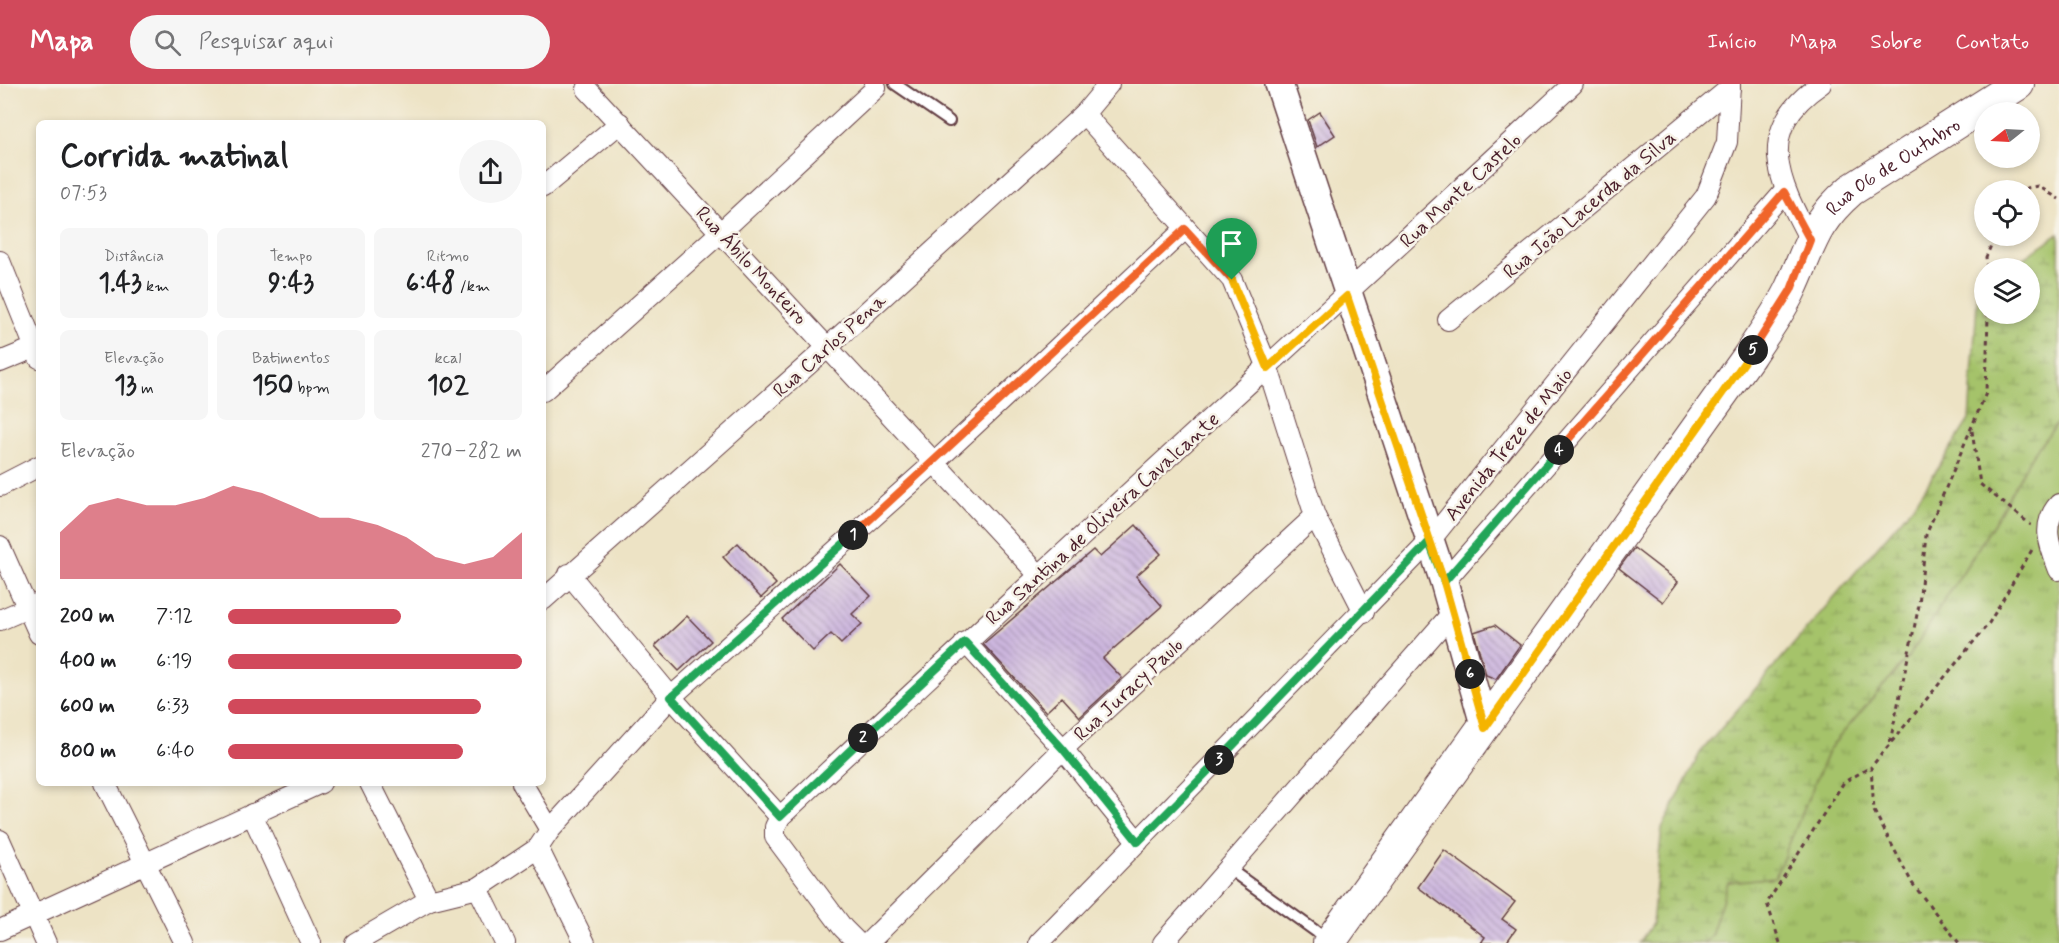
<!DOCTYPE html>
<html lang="pt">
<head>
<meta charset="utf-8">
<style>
	:root { --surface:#fff; --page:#f6f6f6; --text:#202124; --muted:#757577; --accent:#d1495b }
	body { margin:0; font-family:Mynerve,sans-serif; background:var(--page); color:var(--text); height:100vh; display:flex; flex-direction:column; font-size:22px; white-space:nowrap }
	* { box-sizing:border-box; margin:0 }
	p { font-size:20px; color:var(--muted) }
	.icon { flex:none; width:33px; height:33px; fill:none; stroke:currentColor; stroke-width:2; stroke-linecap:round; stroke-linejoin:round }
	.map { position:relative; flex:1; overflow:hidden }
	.details { position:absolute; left:36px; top:36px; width:510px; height:666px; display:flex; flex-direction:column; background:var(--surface); border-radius:9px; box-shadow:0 3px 9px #0003 }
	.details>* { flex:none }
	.needle { width:39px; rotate:252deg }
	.controls { position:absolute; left:1974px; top:18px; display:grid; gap:12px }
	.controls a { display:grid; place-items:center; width:66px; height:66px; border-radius:50%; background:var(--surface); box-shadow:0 3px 9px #0003; font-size:30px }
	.pin { position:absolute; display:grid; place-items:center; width:51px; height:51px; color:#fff; margin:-62px -26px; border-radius:50% 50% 50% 0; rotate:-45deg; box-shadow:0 0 6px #0007 }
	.pin .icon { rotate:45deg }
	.km { position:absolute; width:30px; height:30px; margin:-15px; border-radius:50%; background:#222; color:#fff; font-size:16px; line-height:30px; text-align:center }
	.round { display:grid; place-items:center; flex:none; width:63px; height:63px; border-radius:32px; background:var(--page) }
	.overview { display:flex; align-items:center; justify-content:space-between; height:102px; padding:0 24px }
	h1 { font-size:33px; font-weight:700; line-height:45px }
	.metrics { display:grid; grid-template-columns:repeat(3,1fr); gap:9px; height:102px; padding:6px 24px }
	.metrics div { display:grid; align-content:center; border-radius:9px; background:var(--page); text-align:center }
	.metrics b { font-size:26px; font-weight:700 }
	.metrics small { font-size:16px; font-weight:400 }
	.metrics p { font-size:16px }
	.chart { height:168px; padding:12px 24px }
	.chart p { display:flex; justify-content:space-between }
	.chart svg { width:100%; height:108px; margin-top:6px; fill:var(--accent); opacity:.7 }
	ul { padding:0 24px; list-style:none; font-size:20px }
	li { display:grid; grid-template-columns:96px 72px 1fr; align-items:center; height:45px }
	li i { height:15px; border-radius:8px; background:var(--accent) }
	header { display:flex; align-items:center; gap:36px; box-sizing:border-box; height:84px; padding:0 30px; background:var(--accent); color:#fff }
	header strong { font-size:28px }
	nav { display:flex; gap:33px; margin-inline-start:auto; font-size:21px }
	.search { width:420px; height:54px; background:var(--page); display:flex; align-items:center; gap:15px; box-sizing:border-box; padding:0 21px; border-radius:33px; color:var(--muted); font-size:22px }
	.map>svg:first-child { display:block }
	.grass { fill:url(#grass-tufts); stroke:#78714a; stroke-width:1.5 }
	.wetland { fill:url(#wetland-marsh); stroke:#78714a; stroke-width:1.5 }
	.building { fill:url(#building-back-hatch) }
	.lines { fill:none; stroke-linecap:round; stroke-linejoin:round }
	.service-casing { stroke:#623c42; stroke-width:14 }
	.minor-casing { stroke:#623c42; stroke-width:22 }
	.secondary-casing { stroke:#623c42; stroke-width:30 }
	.primary-casing { stroke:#623c42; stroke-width:34 }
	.path { stroke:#623c42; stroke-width:3; stroke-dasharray:4.5 4.5; stroke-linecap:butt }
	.service { stroke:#fff; stroke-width:10 }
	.minor { stroke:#fff; stroke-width:20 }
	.secondary { stroke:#fff; stroke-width:27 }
	.primary { stroke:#fff; stroke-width:32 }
	.split-1-casing { stroke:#fff; stroke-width:12 }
	.split-2-casing { stroke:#fff; stroke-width:12 }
	.split-3-casing { stroke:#fff; stroke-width:12 }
	.split-4-casing { stroke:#fff; stroke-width:12 }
	.split-5-casing { stroke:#fff; stroke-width:12 }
	.split-6-casing { stroke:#fff; stroke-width:12 }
	.split-7-casing { stroke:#fff; stroke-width:12 }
	.split-1 { stroke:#f0652b; stroke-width:8 }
	.split-2 { stroke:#22a559; stroke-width:8 }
	.split-3 { stroke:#22a559; stroke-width:8 }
	.split-4 { stroke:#22a559; stroke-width:8 }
	.split-5 { stroke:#f0652b; stroke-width:8 }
	.split-6 { stroke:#f5b400; stroke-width:8 }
	.split-7 { stroke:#f5b400; stroke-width:8 }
	.labels { text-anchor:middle; stroke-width:5; stroke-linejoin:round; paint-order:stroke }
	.street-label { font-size:20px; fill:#4a1f2b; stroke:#f7f3e8 }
</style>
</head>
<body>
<header>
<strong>Mapa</strong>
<div class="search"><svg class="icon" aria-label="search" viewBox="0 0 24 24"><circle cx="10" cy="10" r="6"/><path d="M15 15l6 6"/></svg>Pesquisar aqui</div>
<nav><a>Início</a><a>Mapa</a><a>Sobre</a><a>Contato</a></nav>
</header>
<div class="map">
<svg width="2059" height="859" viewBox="0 0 2059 859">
	<defs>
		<pattern id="grass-tufts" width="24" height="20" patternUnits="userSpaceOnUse" patternTransform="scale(1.5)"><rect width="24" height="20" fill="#a5c36a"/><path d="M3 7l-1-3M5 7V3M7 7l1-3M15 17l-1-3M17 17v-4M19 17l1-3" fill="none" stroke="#889e57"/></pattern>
		<pattern id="wetland-marsh" width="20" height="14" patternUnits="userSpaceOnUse" patternTransform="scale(1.5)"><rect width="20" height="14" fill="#a5c36a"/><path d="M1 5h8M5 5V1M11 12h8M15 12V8" fill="none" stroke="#889e57"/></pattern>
		<pattern id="building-back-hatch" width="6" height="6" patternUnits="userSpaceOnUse" patternTransform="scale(1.5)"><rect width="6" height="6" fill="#cdb7df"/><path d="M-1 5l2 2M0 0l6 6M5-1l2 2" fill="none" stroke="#a894b5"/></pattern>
	</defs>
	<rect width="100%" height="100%" fill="#f7f3e8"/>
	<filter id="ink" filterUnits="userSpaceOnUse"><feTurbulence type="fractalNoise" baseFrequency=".0167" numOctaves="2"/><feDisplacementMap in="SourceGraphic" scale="12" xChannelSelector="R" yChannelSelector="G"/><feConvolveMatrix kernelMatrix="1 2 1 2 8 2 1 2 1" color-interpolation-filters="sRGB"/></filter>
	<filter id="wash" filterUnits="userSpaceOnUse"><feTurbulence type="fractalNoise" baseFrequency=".008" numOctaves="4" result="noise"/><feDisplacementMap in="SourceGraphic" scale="24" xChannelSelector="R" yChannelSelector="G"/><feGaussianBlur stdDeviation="1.35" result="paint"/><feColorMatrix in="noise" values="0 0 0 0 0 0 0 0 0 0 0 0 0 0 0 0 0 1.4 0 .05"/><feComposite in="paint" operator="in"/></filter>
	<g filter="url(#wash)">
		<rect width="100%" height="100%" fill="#ede3c5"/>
		<path class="grass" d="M2059 337V859H1704L1711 851 1728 798 1775 793 1829 665 1909 572 1994 439 2032 371Z"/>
		<path class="wetland" d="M2059 150V337L2032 371 1994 439 1909 572 1829 665 1775 793 1728 798 1711 851 1704 859H1639L1652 840 1662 744 1700 669 1916 418 1969 336 1978 205 1984 201V230H2030V184H2009Z"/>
		<g id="blocks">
			<g class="building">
				<path d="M1320 28 1335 51 1317 63 1308 36Z"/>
				<path d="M1136 441 1161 470 1136 492 1162 522 1103 574 1122 594 1080 633 1062 613 1046 628 983 560 1093 466 1100 473Z"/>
				<path d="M738 459 776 500 761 514 723 473Z"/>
				<path d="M1634 464 1678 498 1663 518 1619 484Z"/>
				<path d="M840 480 871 512 852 530 862 540 841 560 831 550 813 567 782 535Z"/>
				<path d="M687 532 711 557 679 587 655 562Z"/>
				<path d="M1495 541 1520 561 1496 595 1486 591 1474 548Z"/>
				<path d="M1444 766 1515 818 1502 835 1516 845 1506 859H1481L1485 853 1418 803Z"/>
			</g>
		</g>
	</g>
	<g filter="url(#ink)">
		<use href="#blocks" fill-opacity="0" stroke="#623c42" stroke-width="1.5"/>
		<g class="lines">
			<g class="service-casing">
				<g id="service">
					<path d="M895 0 949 37"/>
					<path d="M1229 785 1328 856"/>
				</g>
			</g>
			<g class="minor-casing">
				<g id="minor">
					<path d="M587 5 1038 490"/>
					<path d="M1084 30 1232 196 1268 284 1315 432 1364 528"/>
					<path d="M543 103 620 39"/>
					<path d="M1810 156C1778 96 1753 46 1821 0"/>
					<path d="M0 177 39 274"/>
					<path d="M1448 236 1730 4"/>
					<path d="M0 278 34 264"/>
					<path d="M543 307 721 148 876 4 875 0"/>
					<path d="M0 402 39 382"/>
					<path d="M2059 420C2040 441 2050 463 2059 486"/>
					<path d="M0 462 39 550"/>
					<path d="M569 490 671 613 780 733"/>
					<path d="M1444 498 1784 108"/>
					<path d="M543 516 828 263 1084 30 1109 0"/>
					<path d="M0 536 39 519"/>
					<path d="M965 558 1063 665 1138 758"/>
					<path d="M105 699 185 859"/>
					<path d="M370 699 429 816"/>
					<path d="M522 699 550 746"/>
					<path d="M252 730 311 859"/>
					<path d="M0 756 46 859"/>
					<path d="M538 764 585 859"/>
					<path d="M478 804 505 859"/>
					<path d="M0 846 321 699"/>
					<path d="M355 859 429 816 478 804 538 764 550 746 671 613 934 379 1185 145"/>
					<path d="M858 859 843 844 775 753V743L780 733C1041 486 1310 246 1573 0"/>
					<path d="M868 859 1063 665 1315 432"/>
					<path d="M1039 859 1429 458 1706 112 1727 58 1730 0"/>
					<path d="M1163 859 1453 528"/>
				</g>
			</g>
			<g class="secondary-casing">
				<path id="secondary" d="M1279 0 1444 498 1485 644"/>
			</g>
			<g class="primary-casing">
				<g id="primary">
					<path id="s1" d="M1329 859 1749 272C1763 250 1780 228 1791 204 1811 161 1812 140 1851 106L2018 0"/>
				</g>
			</g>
			<g class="path">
				<path d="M2016 106 2038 102 2059 115"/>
				<path d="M1987 184 1986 173 1995 152"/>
				<path d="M1972 347 1980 400 2031 441"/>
				<path d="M1890 658 1919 521 1926 451 1986 309 1988 230"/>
				<path d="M1780 859 1767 819 1844 698 1871 683"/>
				<path d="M1959 859 1912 799 1874 727 1871 683 1989 539 2033 464"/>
			</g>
			<use href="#service" class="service"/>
			<use href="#minor" class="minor"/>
			<use href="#secondary" class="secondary"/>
			<use href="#primary" class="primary"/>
		</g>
	</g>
	<g class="lines" filter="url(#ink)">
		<g class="split-1-casing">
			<path id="split-1" d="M853 451 1185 145 1232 196"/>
		</g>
		<g class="split-2-casing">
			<path id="split-2" d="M853 451 671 613 780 733 863 654"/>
		</g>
		<g class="split-3-casing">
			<path id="split-3" d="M863 654 965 558 1063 665 1138 758 1219 676"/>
		</g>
		<g class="split-4-casing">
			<path id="split-4" d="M1219 676 1429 458 1444 498 1559 366"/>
		</g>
		<g class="split-5-casing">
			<path id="split-5" d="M1559 366 1784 108 1810 156 1791 206 1753 266"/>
		</g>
		<g class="split-6-casing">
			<path id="split-6" d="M1470 590 1485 644 1753 266"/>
		</g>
		<g class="split-7-casing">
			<path id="split-7" d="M1232 196 1268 284 1347 212 1444 498 1470 590"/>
		</g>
		<use href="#split-1" class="split-1"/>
		<use href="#split-2" class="split-2"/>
		<use href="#split-3" class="split-3"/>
		<use href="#split-4" class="split-4"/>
		<use href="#split-5" class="split-5"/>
		<use href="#split-6" class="split-6"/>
		<use href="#split-7" class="split-7"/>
	</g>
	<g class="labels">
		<g class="street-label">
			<text dy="7" stroke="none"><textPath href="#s1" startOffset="966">Rua 06 de Outubro</textPath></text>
			<text transform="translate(1460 106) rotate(-43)" y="7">Rua Monte Castelo</text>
			<text transform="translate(1589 120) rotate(-40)" y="7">Rua João Lacerda da Silva</text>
			<text transform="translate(752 181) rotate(47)" y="7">Rua Ábilo Monteiro</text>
			<text transform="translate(829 261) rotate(-42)" y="7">Rua Carlos Pena</text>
			<text transform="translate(1508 360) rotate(-51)" y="7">Avenida Treze de Maio</text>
			<text transform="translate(1102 434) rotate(-42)" y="7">Rua Santina de Oliveira Cavalcante</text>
			<text transform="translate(1128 605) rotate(-43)" y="7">Rua Juracy Paulo</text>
		</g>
	</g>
</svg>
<div class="controls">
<a><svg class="needle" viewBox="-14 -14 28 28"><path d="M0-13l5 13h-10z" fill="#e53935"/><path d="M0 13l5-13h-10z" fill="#757577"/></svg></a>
<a><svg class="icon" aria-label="locate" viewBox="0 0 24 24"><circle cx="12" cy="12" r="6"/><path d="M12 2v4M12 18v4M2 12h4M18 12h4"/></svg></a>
<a><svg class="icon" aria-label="layers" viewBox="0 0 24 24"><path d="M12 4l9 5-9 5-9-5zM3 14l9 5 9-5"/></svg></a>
</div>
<div class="pin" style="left:1232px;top:196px;background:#1e9e55"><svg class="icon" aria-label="arrive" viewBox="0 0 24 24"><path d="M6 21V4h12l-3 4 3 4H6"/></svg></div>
<b class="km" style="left:853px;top:451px">1</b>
<b class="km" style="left:863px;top:654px">2</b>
<b class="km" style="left:1219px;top:676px">3</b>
<b class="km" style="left:1559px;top:366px">4</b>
<b class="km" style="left:1753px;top:266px">5</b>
<b class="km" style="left:1470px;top:590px">6</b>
<section class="details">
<div class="overview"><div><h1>Corrida matinal</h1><p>07:53</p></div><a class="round"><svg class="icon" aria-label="share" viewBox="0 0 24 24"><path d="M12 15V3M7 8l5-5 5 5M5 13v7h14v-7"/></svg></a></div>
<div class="metrics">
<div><p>Distância</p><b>1.43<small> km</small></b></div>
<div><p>Tempo</p><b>9:43</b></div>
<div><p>Ritmo</p><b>6:48<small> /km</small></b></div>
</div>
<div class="metrics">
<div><p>Elevação</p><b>13<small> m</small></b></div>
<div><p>Batimentos</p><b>150<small> bpm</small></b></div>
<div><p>kcal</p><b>102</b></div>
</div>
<div class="chart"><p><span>Elevação</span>270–282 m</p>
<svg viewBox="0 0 160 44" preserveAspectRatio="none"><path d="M0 44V25L10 14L20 11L30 14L40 14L50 11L60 6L70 9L80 14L90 19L100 19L110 22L120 27L130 35L140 38L150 35L160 25V44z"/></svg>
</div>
<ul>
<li><b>200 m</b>7:12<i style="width:59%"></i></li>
<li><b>400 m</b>6:19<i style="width:100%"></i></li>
<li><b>600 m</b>6:33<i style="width:86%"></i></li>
<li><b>800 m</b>6:40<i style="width:80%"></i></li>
</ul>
</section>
</div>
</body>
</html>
